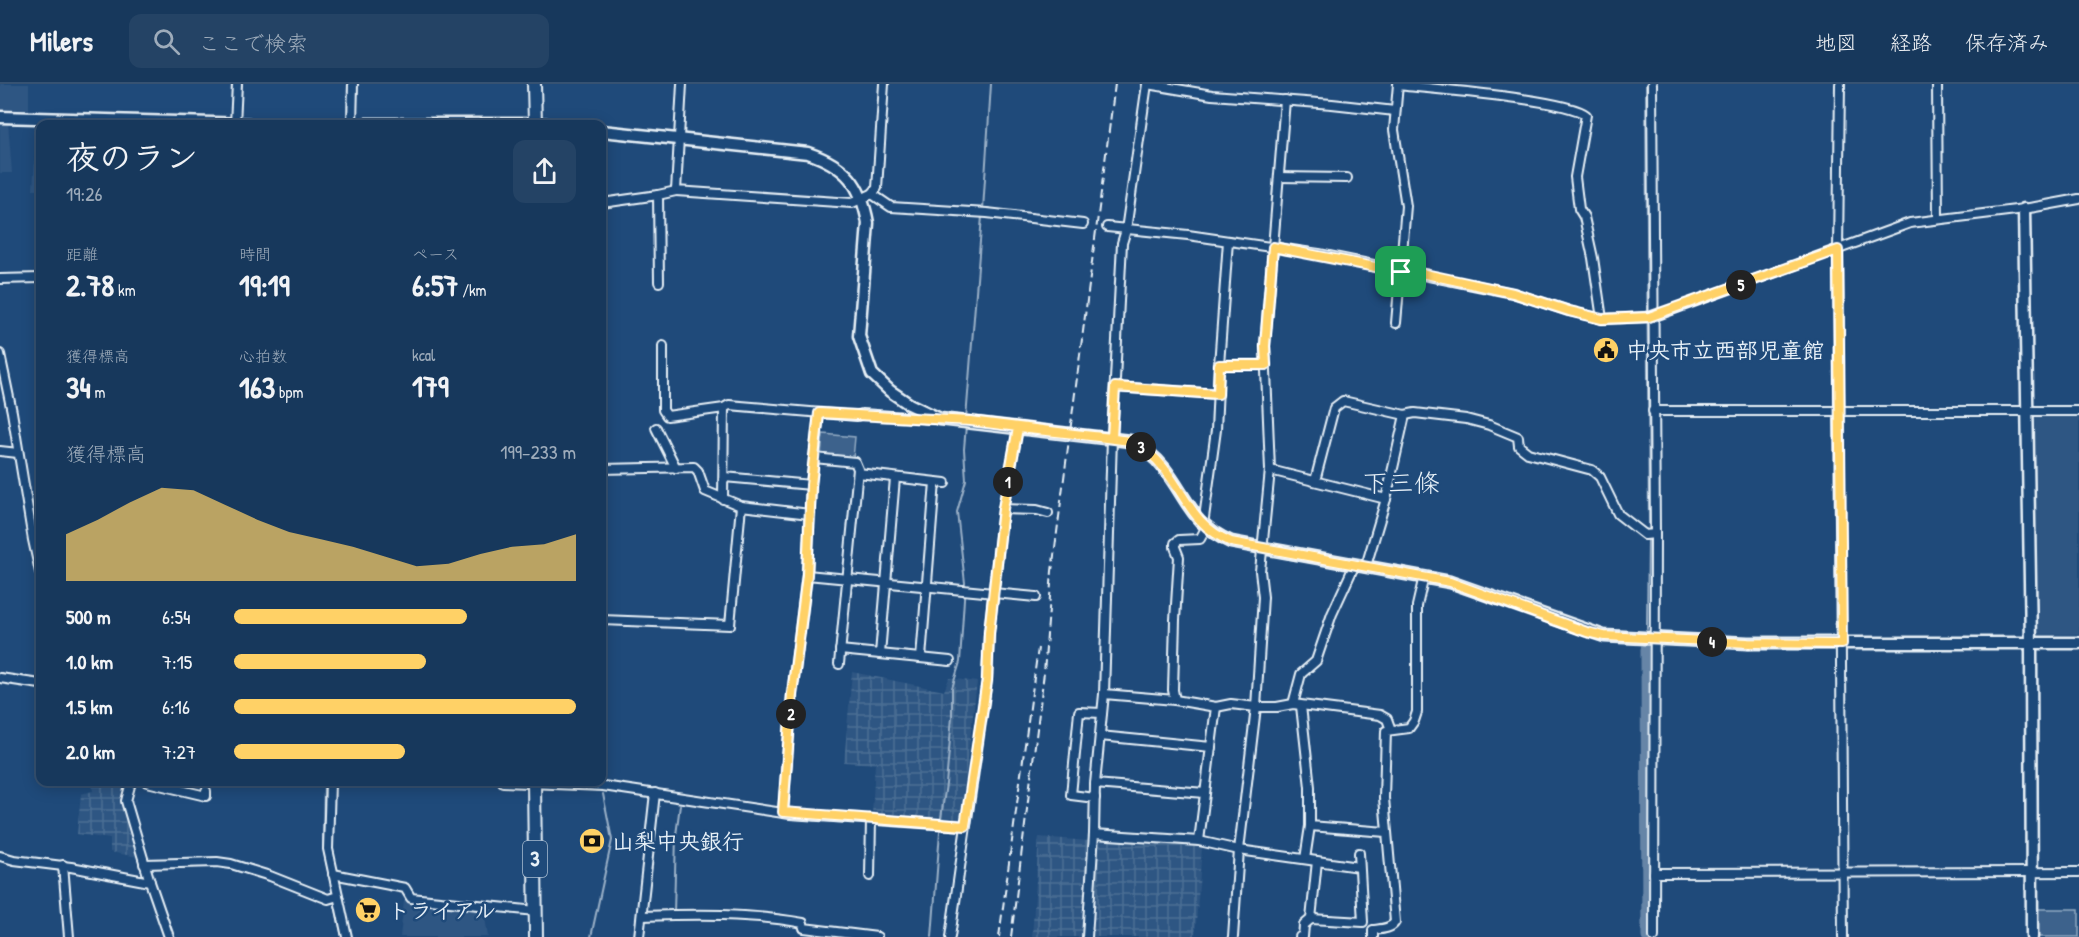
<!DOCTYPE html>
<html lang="ja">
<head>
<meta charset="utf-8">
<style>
	:root { --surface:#17385c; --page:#244365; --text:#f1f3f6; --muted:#9eacbb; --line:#365272; --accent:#ffd166 }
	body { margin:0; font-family:"Patrick Hand","Klee One",sans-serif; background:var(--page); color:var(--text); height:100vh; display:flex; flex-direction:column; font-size:22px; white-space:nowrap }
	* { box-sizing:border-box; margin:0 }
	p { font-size:20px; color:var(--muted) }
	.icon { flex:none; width:33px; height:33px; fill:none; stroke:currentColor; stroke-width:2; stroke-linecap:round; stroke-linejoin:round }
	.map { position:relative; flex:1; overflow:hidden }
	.drawer { position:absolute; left:36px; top:36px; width:570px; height:666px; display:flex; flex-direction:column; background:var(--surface); border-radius:12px; box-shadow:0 3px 15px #0003,0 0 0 2px var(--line) }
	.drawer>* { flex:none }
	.pin { position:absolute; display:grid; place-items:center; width:51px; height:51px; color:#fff; margin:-26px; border-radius:12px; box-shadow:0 3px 9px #0006 }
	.km { position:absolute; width:30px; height:30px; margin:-15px; border-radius:50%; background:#222; color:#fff; font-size:16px; line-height:30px; text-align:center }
	.round { display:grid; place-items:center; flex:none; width:63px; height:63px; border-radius:12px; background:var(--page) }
	.summary { display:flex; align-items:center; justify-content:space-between; height:102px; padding:0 30px }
	h1 { font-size:33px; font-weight:700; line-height:45px }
	.metrics { display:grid; grid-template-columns:repeat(3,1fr); gap:9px; height:102px; padding:6px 30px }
	.metrics div { display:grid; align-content:center }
	.metrics b { font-size:30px; font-weight:700 }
	.metrics small { font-size:16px; font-weight:400 }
	.metrics p { font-size:16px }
	.chart { height:168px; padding:12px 30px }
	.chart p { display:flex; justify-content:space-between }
	.chart svg { width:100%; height:108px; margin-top:6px; fill:var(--accent); opacity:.7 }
	ul { padding:0 30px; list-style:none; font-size:20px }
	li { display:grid; grid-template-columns:96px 72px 1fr; align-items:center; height:45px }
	li i { height:15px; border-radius:8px; background:var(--accent) }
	header { display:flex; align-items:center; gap:36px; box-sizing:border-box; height:84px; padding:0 30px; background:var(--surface); border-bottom:2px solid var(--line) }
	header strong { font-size:28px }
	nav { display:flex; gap:33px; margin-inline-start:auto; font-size:21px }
	.search { width:420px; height:54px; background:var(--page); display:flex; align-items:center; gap:15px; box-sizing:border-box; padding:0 21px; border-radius:12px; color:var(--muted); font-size:22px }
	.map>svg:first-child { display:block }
	.built { fill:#2e5683 }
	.industrial { fill:url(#industrial-grid) }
	.green { fill:#3c628c; stroke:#92aac2; stroke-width:1.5 }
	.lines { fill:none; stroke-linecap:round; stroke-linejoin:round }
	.stream { stroke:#9ab0c7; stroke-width:2 }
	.river { stroke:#6685a7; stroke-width:15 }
	.street-casing { stroke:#e8f1f8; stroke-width:12 }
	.secondary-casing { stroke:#e8f1f8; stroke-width:15 }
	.primary-casing { stroke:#e8f1f8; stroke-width:16 }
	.street { stroke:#1f4a7a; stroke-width:8 }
	.secondary { stroke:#1f4a7a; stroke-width:10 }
	.primary { stroke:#1f4a7a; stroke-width:12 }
	.rail { stroke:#e8f1f8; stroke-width:2; stroke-dasharray:9 4.5; stroke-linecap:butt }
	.route-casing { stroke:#fff; stroke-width:12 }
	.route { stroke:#ffd166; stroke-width:8 }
	.labels { text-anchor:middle; stroke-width:5; stroke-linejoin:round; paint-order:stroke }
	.shield { fill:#1f4a7a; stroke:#acbfd2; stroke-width:1.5 }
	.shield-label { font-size:21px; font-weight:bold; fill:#e8f1f8 }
	.poi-label { font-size:22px; font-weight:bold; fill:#e8f1f8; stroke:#1f4a7a; text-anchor:start }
	.quarter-label { font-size:26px; fill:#e8f1f8; stroke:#1f4a7a }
</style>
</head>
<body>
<header>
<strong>Milers</strong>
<div class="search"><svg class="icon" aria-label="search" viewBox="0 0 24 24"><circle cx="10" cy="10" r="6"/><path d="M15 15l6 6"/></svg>ここで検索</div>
<nav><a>地図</a><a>経路</a><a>保存済み</a></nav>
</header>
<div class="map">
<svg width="2079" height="853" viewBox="0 0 2079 853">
	<defs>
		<pattern id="industrial-grid" width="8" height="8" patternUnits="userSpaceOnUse" patternTransform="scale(1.5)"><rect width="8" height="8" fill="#2e5683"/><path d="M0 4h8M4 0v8" fill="none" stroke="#4c6f95"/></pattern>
	</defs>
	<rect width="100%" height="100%" fill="#1f4a7a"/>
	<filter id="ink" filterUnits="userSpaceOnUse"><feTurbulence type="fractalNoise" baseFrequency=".0167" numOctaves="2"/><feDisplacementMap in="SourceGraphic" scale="12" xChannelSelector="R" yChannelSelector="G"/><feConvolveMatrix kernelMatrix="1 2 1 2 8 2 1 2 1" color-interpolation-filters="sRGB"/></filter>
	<g filter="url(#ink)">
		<g class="built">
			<path d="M0 0H29V29L0 28Z"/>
			<path d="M0 38H8L12 89H0Z"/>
			<path d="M37 40H53H40V106H33Z"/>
			<path d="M2033 331 2079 332V550L2035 551Z"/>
			<path d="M404 817 484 826 488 853H400Z"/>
		</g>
		<g class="industrial">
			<path d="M852 588 944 607 949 594 977 598 960 738 872 730 875 680 844 678Z"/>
			<path d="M91 698H126L121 719 138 773 110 768V755L77 750 81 710 93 707Z"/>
			<path d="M1039 753 1089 757 1084 853H1032Z"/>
			<path d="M1100 753 1202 763 1195 853H1092Z"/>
		</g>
		<g class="green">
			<path d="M823 350 855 353 853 375 821 372Z"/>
			<path d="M2033 825H2079V853H2032Z"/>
		</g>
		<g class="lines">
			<g class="stream">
				<path d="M1646 0 1649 447"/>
				<path d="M347 40 348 0"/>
				<path d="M983 126 991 0"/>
				<path d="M966 335 982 132"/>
				<path d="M1647 545 1648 453"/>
				<path d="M324 698 323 763 333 811"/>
				<path d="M334 816 342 853"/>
				<path d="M674 829 676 751 680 721"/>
				<path d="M591 853 612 756 603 710"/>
				<path d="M932 853 941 734 946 700 952 633V604L960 578 965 499 957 428 966 396 964 365 966 341"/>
			</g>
			<path class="river" d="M1648 565 1649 853"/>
			<g class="street-casing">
				<g id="street">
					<path d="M682 0 676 107 852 119 872 110 877 104 884 0"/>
					<path d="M1147 0 1212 11 1332 20 1395 27"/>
					<path d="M1652 0 1655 450 1654 853"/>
					<path d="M1840 0 1838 166 1843 853"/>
					<path d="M1937 0 1938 135"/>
					<path d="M1398 1C1430 5 1567 15 1586 31L1575 93 1579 125 1584 133 1593 174 1602 235"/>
					<path d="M235 40 237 0"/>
					<path d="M352 40 353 0"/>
					<path d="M1279 93 1347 94"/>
					<path d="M872 110 891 123 987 129 1083 140"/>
					<path d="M602 119 658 111"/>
					<path d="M1107 143 1188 151 1319 170 1513 209 1569 227 1602 235 1652 233 1910 139 2024 125 2079 115"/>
					<path d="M0 195 40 194"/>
					<path d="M659 198 658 111 676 107"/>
					<path d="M1396 239 1406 122 1394 46 1398 0"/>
					<path d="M663 262V326L667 332 724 324 729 321 857 332 862 330 934 335"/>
					<path d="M0 270 12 328 33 456 40 488"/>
					<path d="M1219 281H1266"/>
					<path d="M1115 303 1218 310"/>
					<path d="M1653 327H2079"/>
					<path d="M656 344 676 384"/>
					<path d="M0 367 18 369"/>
					<path d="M814 374 855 378 858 385 839 580"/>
					<path d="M602 385 694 383 698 387 705 407 741 422 810 430"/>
					<path d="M1270 386 1386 415"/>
					<path d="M858 389 945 399"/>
					<path d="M724 393 811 401"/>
					<path d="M1315 397 1334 324 1343 317 1405 331 1415 329 1466 335 1489 341 1518 353 1519 362 1528 369 1592 386 1600 393 1618 430 1645 451 1655 450"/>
					<path d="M723 415 724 324"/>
					<path d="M1003 425 1037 426 1048 429"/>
					<path d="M1200 438 1204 434 1216 346 1219 281 1228 157"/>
					<path d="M1366 482 1386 415 1405 331"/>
					<path d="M807 491 1036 513"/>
					<path d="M602 536 730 541 741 422"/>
					<path d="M840 566 950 577"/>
					<path d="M880 570 895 394"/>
					<path d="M921 574 935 398"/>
					<path d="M0 594 40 600"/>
					<path d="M1104 610 1175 616 1216 623 1199 757"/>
					<path d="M1175 616 1173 606 1175 536 1179 473 1175 463V459L1179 456 1200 455 1206 444"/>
					<path d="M1293 620 1301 590 1316 577 1332 530 1355 480"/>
					<path d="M1301 622 1310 703V742L1386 748"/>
					<path d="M1216 623 1231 620 1256 623H1277L1293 620 1380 631 1387 635 1391 646"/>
					<path d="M1100 652 1211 663"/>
					<path d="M131 698 126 717 150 798 169 853"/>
					<path d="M147 698 206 712V707"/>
					<path d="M330 698 328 765 347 853"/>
					<path d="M503 698 603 702 790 730 965 742"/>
					<path d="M1095 700 1205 709"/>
					<path d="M1095 714 1071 711 1079 628 1102 629"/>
					<path d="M783 728 792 611 807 491 811 401 819 329"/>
					<path d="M1094 750 1199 757 1239 766 1359 783"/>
					<path d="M0 772 14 776 71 783 150 798"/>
					<path d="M1305 775 1310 742"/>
					<path d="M144 780 217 778 231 780 270 792 328 815 338 812"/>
					<path d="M63 781 69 853"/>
					<path d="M1654 789 2079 788"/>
					<path d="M333 790 405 804 411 814 536 827"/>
					<path d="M870 792 871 735"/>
					<path d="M642 832C695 830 750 829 803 839L804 844 877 853"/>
					<path d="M1311 835 1363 838 1359 769"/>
					<path d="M639 853 655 709"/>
					<path d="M950 853 987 596 989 549 1003 425 1018 344"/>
					<path d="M1087 853 1094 750 1095 700 1104 610 1112 354 1122 159 1126 146 1147 0"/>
					<path d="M1233 853 1239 766 1256 623 1263 513 1260 487 1270 386 1265 262 1285 16"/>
					<path d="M1300 853H1303L1304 841 1311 835 1317 777"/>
					<path d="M1373 853V846C1381 845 1391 845 1395 838L1384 714 1386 647 1409 644 1414 637 1417 628V522L1424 492"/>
				</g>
			</g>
			<g class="secondary-casing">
				<g id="secondary">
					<path d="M0 33 249 40"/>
					<path d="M365 40H546"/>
					<path d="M602 47 808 69C846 82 861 100 868 139L859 252 872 290 890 307 909 320 940 335 1130 357C1143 364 1154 371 1163 383 1187 413 1192 441 1231 458L1450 498 1604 552 1748 559H2079"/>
					<path d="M2024 125 2031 559 2032 853"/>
				</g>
			</g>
			<g class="primary-casing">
				<g id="primary">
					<path d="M534 0 535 40"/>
					<path d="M534 698 536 853"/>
				</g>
			</g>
			<use href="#street" class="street"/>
			<use href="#secondary" class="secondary"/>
			<use href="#primary" class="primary"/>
			<g class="rail">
				<path d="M999 853 1038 564"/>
				<path d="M1011 853 1044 589 1052 487 1115 0"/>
			</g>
		</g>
	</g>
	<g class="lines" filter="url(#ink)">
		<g class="route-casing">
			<path id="route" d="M1401 188 1273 163 1265 262 1266 281H1219L1218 310 1115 303 1112 354 1018 344 1003 425 989 549 987 596 965 742 783 728 792 610 807 491 811 401 819 329 970 337 1130 357C1143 364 1154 371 1163 383 1187 413 1192 441 1231 458L1450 498 1587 548 1604 552 1748 559 1842 560 1838 166 1649 233 1602 235 1569 227 1513 209 1425 190 1401 188"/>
		</g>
		<use href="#route" class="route"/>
	</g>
	<defs>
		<g id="civic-disc" transform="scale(1.35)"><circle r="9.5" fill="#ffd166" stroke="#1f4a7a"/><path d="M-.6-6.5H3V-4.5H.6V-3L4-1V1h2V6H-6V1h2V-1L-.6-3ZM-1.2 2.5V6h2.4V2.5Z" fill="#111"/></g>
		<g id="bank-disc" transform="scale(1.35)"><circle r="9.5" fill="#ffd166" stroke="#1f4a7a"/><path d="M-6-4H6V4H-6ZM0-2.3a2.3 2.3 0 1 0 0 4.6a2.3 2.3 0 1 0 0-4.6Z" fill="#111"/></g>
		<g id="supermarket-disc" transform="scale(1.35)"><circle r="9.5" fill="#ffd166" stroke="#1f4a7a"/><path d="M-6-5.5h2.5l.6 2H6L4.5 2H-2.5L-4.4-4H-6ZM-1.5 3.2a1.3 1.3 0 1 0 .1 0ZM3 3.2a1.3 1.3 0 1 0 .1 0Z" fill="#111"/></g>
	</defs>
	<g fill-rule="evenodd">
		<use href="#civic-disc" x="1606" y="266"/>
		<use href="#bank-disc" x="592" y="757"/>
		<use href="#supermarket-disc" x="368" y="826"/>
	</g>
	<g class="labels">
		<rect class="shield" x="523" y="757" width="24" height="36" rx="4.5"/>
		<g class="shield-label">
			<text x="535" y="782">3</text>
		</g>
		<g class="poi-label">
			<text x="1626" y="274">中央市立西部児童館</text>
			<text x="612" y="765">山梨中央銀行</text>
			<text x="388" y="834">トライアル</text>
		</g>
		<g class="quarter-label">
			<text x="1401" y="408">下三條</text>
		</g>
	</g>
</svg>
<div class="pin" style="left:1401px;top:188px;background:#1e9e55"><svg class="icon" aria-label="arrive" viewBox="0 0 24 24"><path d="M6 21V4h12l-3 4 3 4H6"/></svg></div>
<b class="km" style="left:1008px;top:398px">1</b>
<b class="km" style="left:791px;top:630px">2</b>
<b class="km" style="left:1141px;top:363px">3</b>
<b class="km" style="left:1712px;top:558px">4</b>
<b class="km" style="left:1741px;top:201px">5</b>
<section class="drawer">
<div class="summary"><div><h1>夜のラン</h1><p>19:26</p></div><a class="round"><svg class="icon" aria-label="share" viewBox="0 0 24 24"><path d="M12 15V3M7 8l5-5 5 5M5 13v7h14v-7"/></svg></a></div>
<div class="metrics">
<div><p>距離</p><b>2.78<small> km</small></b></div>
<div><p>時間</p><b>19:19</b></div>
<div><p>ペース</p><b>6:57<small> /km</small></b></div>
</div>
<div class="metrics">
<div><p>獲得標高</p><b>34<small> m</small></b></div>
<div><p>心拍数</p><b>163<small> bpm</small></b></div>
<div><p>kcal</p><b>179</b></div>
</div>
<div class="chart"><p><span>獲得標高</span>199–233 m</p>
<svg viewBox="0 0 160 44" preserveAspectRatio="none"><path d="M0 44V25L10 19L20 12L30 6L40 7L50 13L60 19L70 24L80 27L90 30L100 34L110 38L120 37L130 33L140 30L150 29L160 25V44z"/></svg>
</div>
<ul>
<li><b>500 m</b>6:54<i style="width:68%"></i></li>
<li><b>1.0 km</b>7:15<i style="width:56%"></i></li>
<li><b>1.5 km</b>6:16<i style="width:100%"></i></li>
<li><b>2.0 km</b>7:27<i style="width:50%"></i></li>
</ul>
</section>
</div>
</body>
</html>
